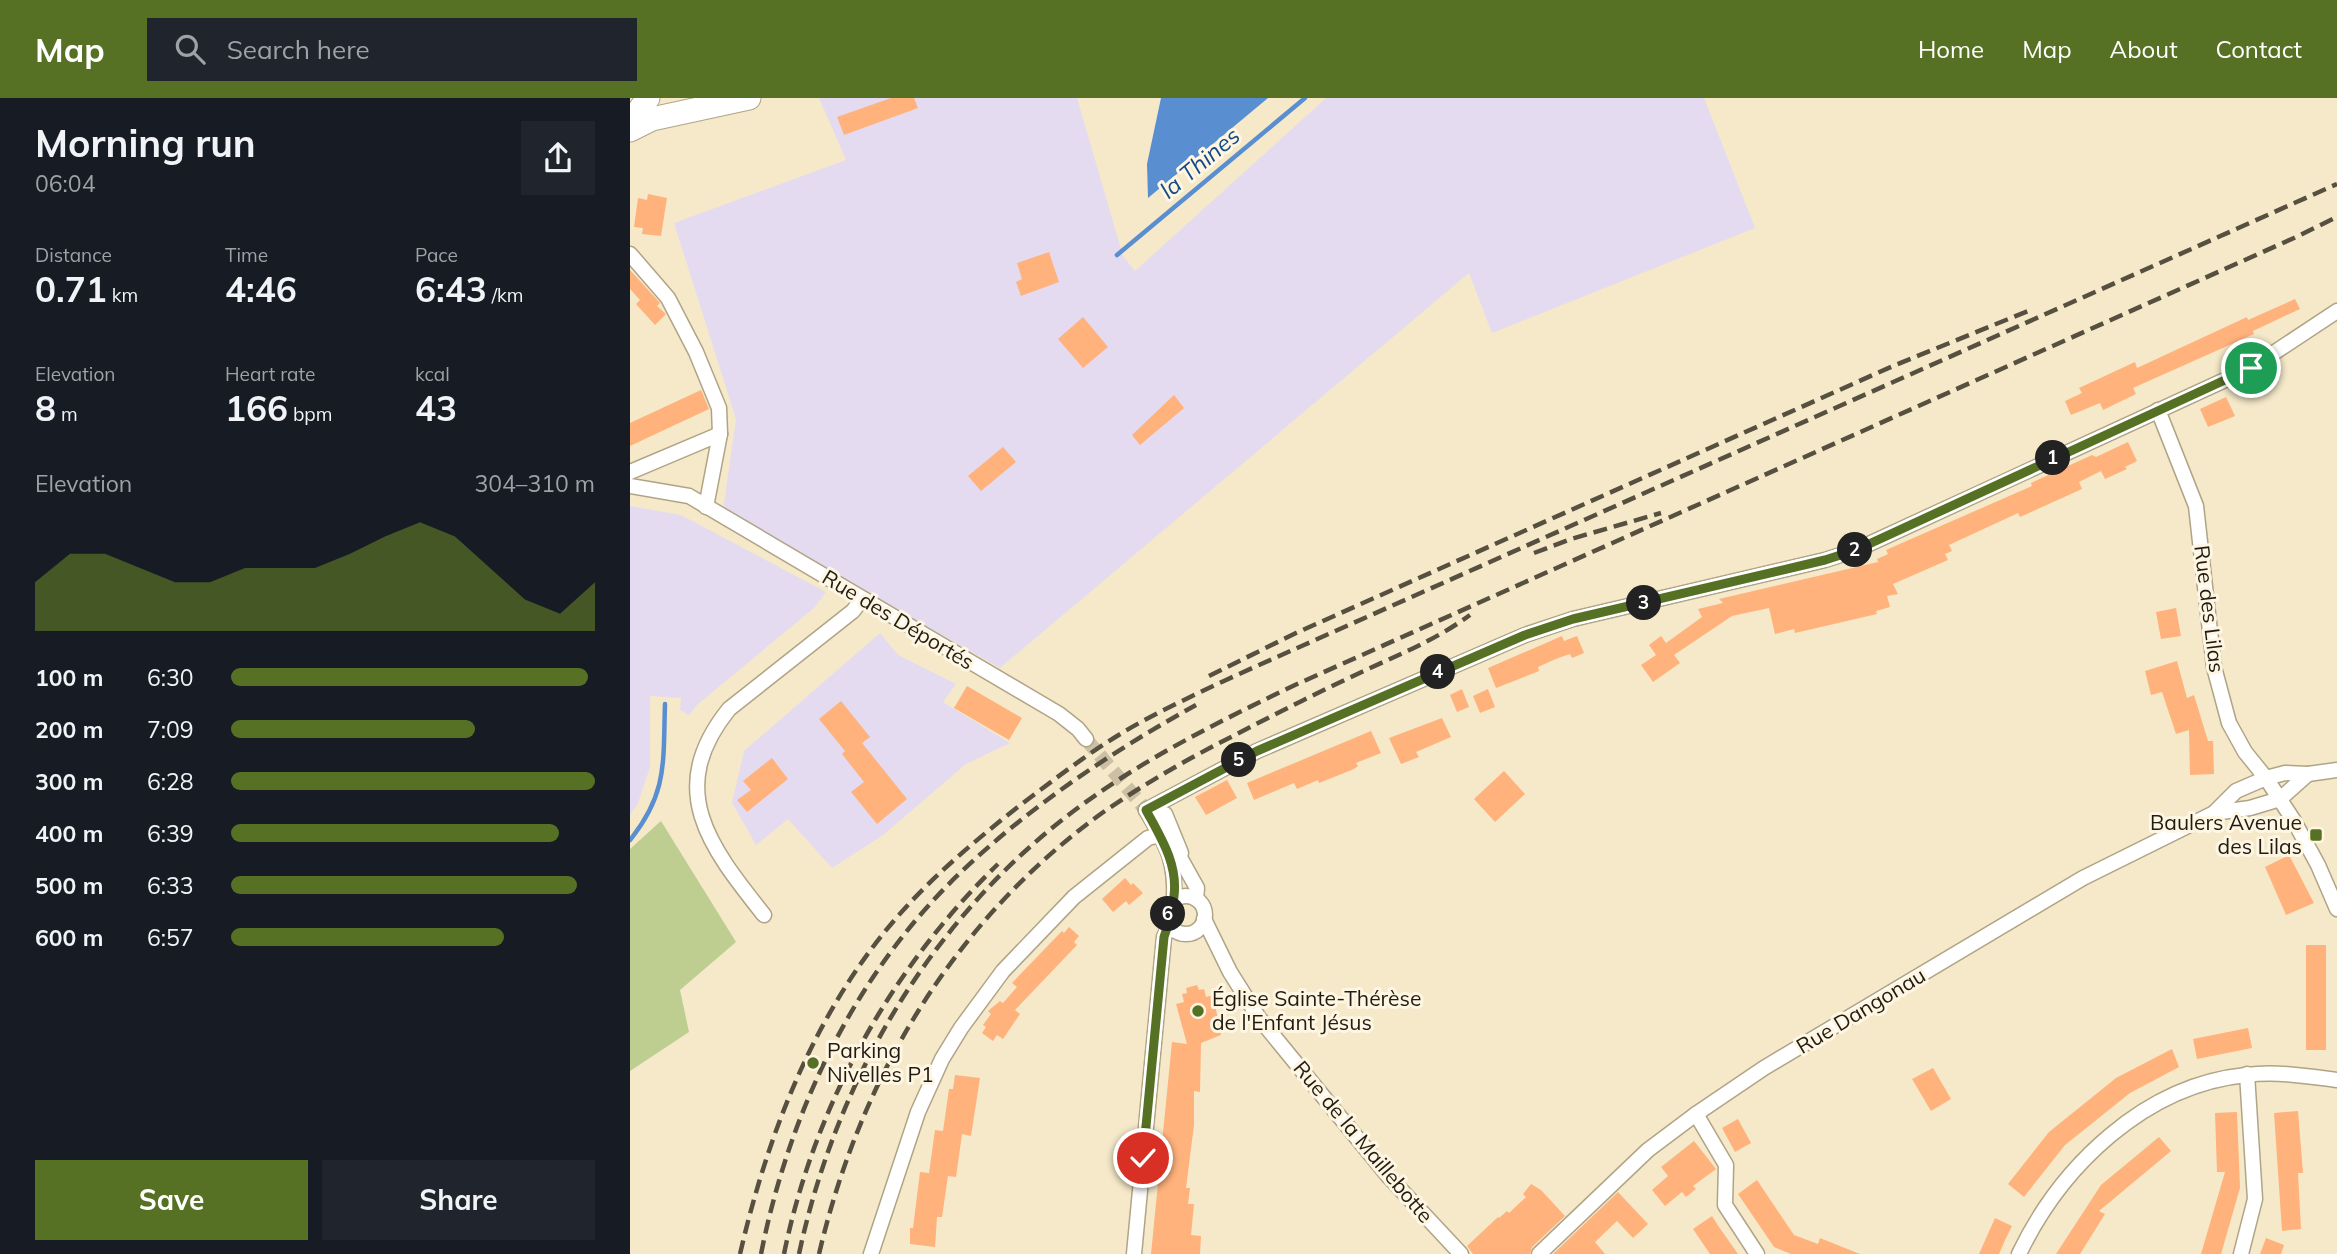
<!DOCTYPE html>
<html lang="en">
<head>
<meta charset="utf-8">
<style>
	:root { --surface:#171b24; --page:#20242c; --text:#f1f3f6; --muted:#9ea1a6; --accent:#577124 }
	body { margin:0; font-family:Mulish,sans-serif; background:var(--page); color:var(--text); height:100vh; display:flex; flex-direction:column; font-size:26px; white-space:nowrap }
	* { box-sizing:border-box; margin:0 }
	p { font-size:23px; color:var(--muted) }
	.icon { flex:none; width:38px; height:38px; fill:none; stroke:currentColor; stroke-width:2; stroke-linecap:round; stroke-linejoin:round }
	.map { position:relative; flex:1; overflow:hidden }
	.side { display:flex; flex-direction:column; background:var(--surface); width:630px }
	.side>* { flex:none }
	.pin { position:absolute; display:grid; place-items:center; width:60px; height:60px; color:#fff; margin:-30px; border:4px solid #fff; border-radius:50%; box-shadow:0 2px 7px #0007 }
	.km { position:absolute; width:35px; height:35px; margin:-18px; border-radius:50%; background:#222; color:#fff; font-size:19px; line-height:35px; text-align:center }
	.round { display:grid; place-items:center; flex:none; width:74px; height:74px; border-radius:0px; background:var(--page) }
	.summary { display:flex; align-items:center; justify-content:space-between; height:119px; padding:0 35px }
	h1 { font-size:38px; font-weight:700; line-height:52px }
	.metrics { display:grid; grid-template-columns:repeat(3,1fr); gap:10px; height:119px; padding:7px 35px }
	.metrics div { display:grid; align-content:center }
	.metrics b { font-size:35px; font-weight:700 }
	.metrics small { font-size:19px; font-weight:400 }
	.metrics p { font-size:19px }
	.chart { height:196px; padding:14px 35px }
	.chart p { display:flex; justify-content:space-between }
	.chart svg { width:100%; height:126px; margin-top:7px; fill:var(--accent); opacity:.7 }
	.action { display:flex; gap:14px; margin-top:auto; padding:14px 35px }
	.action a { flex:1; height:80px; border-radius:0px; background:var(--accent); color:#fff; font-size:28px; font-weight:700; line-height:80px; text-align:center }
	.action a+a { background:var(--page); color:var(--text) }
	ul { padding:0 35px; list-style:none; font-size:23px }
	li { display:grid; grid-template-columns:112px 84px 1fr; align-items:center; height:52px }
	li i { height:18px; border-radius:9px; background:var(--accent) }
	header { display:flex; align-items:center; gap:42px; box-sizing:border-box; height:98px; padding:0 35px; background:var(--accent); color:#fff }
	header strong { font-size:33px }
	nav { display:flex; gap:38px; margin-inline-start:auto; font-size:24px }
	.search { width:490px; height:63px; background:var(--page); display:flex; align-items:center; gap:18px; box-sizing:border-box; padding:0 24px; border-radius:0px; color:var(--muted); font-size:26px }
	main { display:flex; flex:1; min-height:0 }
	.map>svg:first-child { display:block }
	.industrial { fill:#e5dbf0 }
	.green { fill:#bece90 }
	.water { fill:#598ed0 }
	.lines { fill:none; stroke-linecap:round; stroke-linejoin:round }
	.stream { stroke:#598ed0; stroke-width:4.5 }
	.building { fill:#ffb27c }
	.street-tunnel { stroke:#cbc0a4; stroke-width:14; stroke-dasharray:14 7; stroke-linecap:butt }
	.street-casing { stroke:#b0a486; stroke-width:17 }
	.primary-casing { stroke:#b0a486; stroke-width:25 }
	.street { stroke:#fff; stroke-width:14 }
	.primary { stroke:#fff; stroke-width:23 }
	.rail { stroke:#575040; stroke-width:4.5; stroke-dasharray:14 7; stroke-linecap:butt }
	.route-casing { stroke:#fff; stroke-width:14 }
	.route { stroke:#577124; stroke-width:9 }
	.poi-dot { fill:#577124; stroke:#fef6e3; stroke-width:2.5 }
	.labels { text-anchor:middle; stroke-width:6; stroke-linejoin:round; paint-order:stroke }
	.street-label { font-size:21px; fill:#211c11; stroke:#fef6e3 }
	.poi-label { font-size:21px; fill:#211c11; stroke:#fef6e3; text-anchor:start }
	.water-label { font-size:23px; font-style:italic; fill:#144a87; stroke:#fef6e3 }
</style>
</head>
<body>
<header>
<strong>Map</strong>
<div class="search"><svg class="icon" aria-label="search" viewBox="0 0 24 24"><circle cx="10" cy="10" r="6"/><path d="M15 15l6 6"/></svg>Search here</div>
<nav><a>Home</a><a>Map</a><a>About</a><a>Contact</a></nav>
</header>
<main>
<section class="side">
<div class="summary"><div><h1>Morning run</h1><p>06:04</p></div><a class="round"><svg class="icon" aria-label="share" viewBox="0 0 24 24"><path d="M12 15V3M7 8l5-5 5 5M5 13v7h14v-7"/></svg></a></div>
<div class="metrics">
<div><p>Distance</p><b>0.71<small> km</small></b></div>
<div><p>Time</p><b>4:46</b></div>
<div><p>Pace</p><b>6:43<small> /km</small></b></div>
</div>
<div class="metrics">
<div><p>Elevation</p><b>8<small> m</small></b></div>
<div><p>Heart rate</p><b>166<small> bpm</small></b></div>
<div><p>kcal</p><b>43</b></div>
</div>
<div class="chart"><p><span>Elevation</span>304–310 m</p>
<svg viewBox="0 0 160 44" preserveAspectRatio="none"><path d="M0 44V27L10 17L20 17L30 22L40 27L50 27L60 22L70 22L80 22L90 17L100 11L110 6L120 11L130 22L140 33L150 38L160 27V44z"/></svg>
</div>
<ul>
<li><b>100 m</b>6:30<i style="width:98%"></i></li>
<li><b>200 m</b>7:09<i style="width:67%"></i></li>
<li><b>300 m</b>6:28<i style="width:100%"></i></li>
<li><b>400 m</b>6:39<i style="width:90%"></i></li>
<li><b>500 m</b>6:33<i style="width:95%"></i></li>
<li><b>600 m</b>6:57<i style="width:75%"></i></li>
</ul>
<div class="action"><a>Save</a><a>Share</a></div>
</section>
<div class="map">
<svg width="1707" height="1156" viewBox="0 0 1707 1156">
	<rect width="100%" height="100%" fill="#f5e9c9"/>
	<g class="industrial">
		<path d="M189 0H447L493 158 505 173 696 0H1074L1125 130 862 235 839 175 370 570 93 412 106 321 44 125 216 62Z"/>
		<path d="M0 408 51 417 196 494 184 510 68 606 59 617 50 612 51 600 20 598V669L8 705 0 717Z"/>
		<path d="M250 535 268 557 326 586 313 604 380 645 336 666 253 737 202 770 158 721 126 747 102 705 114 653Z"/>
	</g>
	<path class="green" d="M31 723 106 844 50 892 59 934 0 973V751Z"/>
	<path class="water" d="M531 0H638L518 100 517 66Z"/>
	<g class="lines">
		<g class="stream">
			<path d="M487 157 675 0"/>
			<path d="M0 742C38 695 33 664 35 606"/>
		</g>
	</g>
	<g class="building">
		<path d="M261 0H284L288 10 214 37 207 19Z"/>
		<path d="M18 96 37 100 31 138 12 136 13 130 4 129 8 100 17 102Z"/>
		<path d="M419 154 429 184 391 198 386 184 392 181 387 165Z"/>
		<path d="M0 172 30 205 27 208 36 216 25 227 6 206 10 202 0 191Z"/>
		<path d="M1665 201 1670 211 1623 233 1624 236 1503 290 1506 296 1473 312 1470 305 1441 317 1435 303 1452 295 1449 290 1505 264 1507 270 1617 219 1618 222Z"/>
		<path d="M453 219 478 249 453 270 428 241Z"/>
		<path d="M71 292 79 311 0 348V325Z"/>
		<path d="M544 297 554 310 510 347 502 337Z"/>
		<path d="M1596 299 1605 318 1578 329 1570 311Z"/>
		<path d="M1498 344 1507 363 1495 369 1497 371 1475 381 1471 373 1449 384 1452 391 1390 419 1388 415 1319 447 1322 453 1315 456 1318 462 1263 486 1268 496 1257 498 1260 509 1246 513 1247 516 1165 535 1164 531 1145 536 1139 510 1102 518 1044 557 1050 565 1023 584 1011 567 1026 557 1019 547 1031 538 1036 545 1072 519 1068 511 1093 505 1089 501 1248 464 1247 461 1258 456 1256 452 1402 388 1401 385 1462 357 1466 359Z"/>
		<path d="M373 349 386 364 351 393 338 378Z"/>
		<path d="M1546 510 1551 538 1531 541 1526 514Z"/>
		<path d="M932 538 934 543 947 538 954 555 942 560 940 556 928 560 908 569 909 573 866 590 858 570Z"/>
		<path d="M1547 563 1557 600 1564 597 1578 643H1583L1584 676 1560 677 1559 632 1546 636 1532 594 1521 597 1515 573Z"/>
		<path d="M337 588 392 620 379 642 324 610Z"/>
		<path d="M832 591 839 609 827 614 820 597Z"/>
		<path d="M858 591 865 609 850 615 843 598Z"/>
		<path d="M211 603 240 639 232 645 277 701 247 726 221 694 234 684 212 656 215 653 189 621Z"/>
		<path d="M812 620 821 639 786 654 789 659 771 666 759 640Z"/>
		<path d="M741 633 751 655 726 665 728 668 724 671 689 685 688 682 667 691 664 685 624 702 617 685Z"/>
		<path d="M142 660 158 681 117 714 107 702 121 692 113 683Z"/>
		<path d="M874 673 895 696 865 724 844 701Z"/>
		<path d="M597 682 607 700 576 717 565 699Z"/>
		<path d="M1659 757 1684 805 1656 817 1635 769Z"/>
		<path d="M495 780 501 787 503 785 513 795 499 807 496 803 483 814 472 801Z"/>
		<path d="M439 829 449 838 444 844 447 847 385 912 390 916 373 941 367 937 363 943 352 935 356 929 353 927 361 916 358 913 370 903 373 905 387 889 382 885 432 833 434 835Z"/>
		<rect x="1676" y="847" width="20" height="105"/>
		<path d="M567 887 569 892 574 891 576 899 583 897 591 937 571 945 570 994 564 993V1027L556 1090H560L558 1106H564L561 1137 571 1138 570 1156H521L542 944 557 946 546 906 554 904 552 896 557 895 556 890Z"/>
		<path d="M1618 930 1622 950 1567 961 1563 941Z"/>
		<path d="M1542 951 1549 969 1500 995 1435 1047 1394 1099 1378 1086 1419 1034 1486 980Z"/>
		<path d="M1303 970 1321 1001 1301 1013 1282 981Z"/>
		<path d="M325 977 350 980 341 1038 332 1036 326 1079 318 1078 312 1119H307L305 1149 280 1146V1130H283L290 1074 299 1075 305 1032 313 1033 319 991H323Z"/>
		<path d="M1668 1013 1673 1075H1668L1671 1131 1652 1133 1644 1015Z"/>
		<path d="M1607 1014 1610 1090 1591 1156H1571L1595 1074H1587L1585 1015Z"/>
		<path d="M1108 1021 1121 1045 1105 1054 1092 1030Z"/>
		<path d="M1529 1039 1541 1053 1469 1113 1475 1116 1450 1156H1426L1471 1087Z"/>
		<path d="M1064 1043 1086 1071 1063 1088 1066 1091 1056 1099 1052 1094 1035 1108 1022 1092 1038 1078 1031 1069Z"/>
		<path d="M1127 1082 1164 1137 1188 1146 1190 1140 1230 1156H1161L1144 1149 1108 1096Z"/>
		<path d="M901 1086 911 1092 935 1118 902 1149 900 1156H843L837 1148 868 1119 869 1120 877 1113 879 1115 896 1099 893 1096Z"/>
		<path d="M988 1094 1018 1126 1003 1140 987 1123 965 1144 975 1156H923Z"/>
		<path d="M1082 1118 1089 1129 1108 1156H1080L1063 1131Z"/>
		<path d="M1365 1120 1382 1128 1376 1140 1369 1156H1349Z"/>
		<path d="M1636 1140 1654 1147 1651 1156H1630Z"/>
	</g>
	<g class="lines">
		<path class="street-tunnel" d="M456 641 516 712"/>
		<g class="street-casing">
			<g id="street">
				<path d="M0 156 38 200 66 254 89 310 90 336 76 409"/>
				<path d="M1528 312 1566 408 1584 569 1599 625 1615 654 1636 680 1664 723 1688 767 1707 811"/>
				<path d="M0 374 90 336"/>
				<path d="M0 388 59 398 429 616 448 631 456 641"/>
				<path d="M516 712 627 653 895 537 943 521 1195 462 1226 452 1621 270 1707 213"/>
				<path d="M516 712C536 747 546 761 544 802"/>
				<path d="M516 712 535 716 551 755"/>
				<path d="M1584 715 1620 710 1650 701 1678 676"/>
				<path d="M543 747 567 790 566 801"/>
				<circle cx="556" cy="817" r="19"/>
				<path d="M134 817C80 749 34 692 99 611L223 513 232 501"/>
				<path d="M574 821 600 874 629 920 759 1079 831 1156"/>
				<path d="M1066 1016 1096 1067 1095 1107 1127 1156"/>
				<path d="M241 1156 288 1014 312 961 331 930 373 873 444 799 518 740 530 737"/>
				<path d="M504 1156 534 839 540 826"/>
				<path d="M909 1156 1018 1052 1066 1016 1134 970 1453 780 1584 715 1606 693 1636 680 1655 675 1678 676 1707 672"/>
				<path d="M1389 1156C1431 1068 1515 987 1616 977 1646 973 1677 978 1707 982"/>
				<path d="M1611 1156 1625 1101 1617 976"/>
			</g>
		</g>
		<g class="primary-casing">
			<g id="primary">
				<path d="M0 25 18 0"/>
				<path d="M0 32 22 21 119 0"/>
			</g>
		</g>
		<use href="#street" class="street"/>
		<use href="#primary" class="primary"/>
		<g class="rail">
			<path d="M904 455 941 441 1031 415"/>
			<path d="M579 578 666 535 1263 268 1398 213"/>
			<path d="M110 1156C138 1035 185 913 268 818 304 777 346 742 389 708 429 678 467 648 511 624 563 596 620 571 674 547L1707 86"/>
			<path d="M131 1156C159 1015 224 877 329 776 399 709 481 654 566 607"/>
			<path d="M154 1156C184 1009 260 871 368 766"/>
			<path d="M169 1156C205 987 296 829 432 722 503 666 584 626 665 587L1664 140 1707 119"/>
			<path d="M189 1156C230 980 324 822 472 715 514 686 559 660 605 637 649 614 693 592 738 571 775 554 807 541 840 517"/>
		</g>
	</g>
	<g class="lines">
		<g class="route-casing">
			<path id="route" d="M513 1060 534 839C540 825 535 824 538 813 539 807 544 804 544 798 548 766 531 740 516 712L627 653 895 537 943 521 1195 462 1226 452 1621 270"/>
		</g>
		<use href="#route" class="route"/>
	</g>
	<g class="poi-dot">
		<rect x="1679" y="730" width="14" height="14" rx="3.5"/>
		<circle cx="568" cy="913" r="7"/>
		<circle cx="183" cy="965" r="7"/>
	</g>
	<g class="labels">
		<g class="street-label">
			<text transform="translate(1579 511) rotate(83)" y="7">Rue des Lilas</text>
			<text transform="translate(268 522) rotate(31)" y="7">Rue des Déportés</text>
			<text transform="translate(1231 913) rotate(-31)" y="7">Rue Dangonau</text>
			<text transform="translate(733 1044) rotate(50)" y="7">Rue de la Maillebotte</text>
		</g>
		<g class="poi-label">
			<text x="1672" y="732" text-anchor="end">Baulers Avenue<tspan x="1672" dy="24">des Lilas</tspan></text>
			<text x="582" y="908">Église Sainte-Thérèse<tspan x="582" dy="24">de l'Enfant Jésus</tspan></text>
			<text x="197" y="960">Parking<tspan x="197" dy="24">Nivelles P1</tspan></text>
		</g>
		<g class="water-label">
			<text transform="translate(570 65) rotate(-40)" y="8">la Thines</text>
		</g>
	</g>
</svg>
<div class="pin" style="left:1621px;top:270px;background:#1e9e55"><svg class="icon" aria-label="arrive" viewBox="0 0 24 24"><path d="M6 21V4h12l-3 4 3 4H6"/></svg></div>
<div class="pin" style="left:513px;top:1060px;background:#d93025"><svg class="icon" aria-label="check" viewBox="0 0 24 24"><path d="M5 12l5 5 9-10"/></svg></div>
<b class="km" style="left:1423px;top:360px">1</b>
<b class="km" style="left:1225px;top:452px">2</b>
<b class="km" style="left:1014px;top:505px">3</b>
<b class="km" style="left:808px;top:574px">4</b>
<b class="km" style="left:609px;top:662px">5</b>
<b class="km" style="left:538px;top:816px">6</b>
</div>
</main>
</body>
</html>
